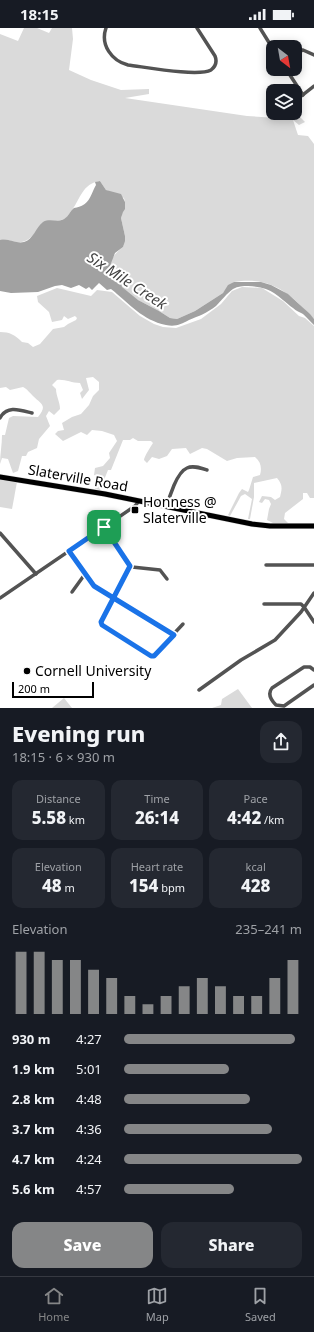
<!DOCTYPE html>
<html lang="en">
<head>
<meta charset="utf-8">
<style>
	:root { --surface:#171b24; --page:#242831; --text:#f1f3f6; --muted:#9ea1a6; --line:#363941; --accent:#858687 }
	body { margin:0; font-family:"Noto Sans",sans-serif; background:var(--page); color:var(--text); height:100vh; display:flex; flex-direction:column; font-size:15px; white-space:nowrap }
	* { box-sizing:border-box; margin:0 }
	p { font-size:13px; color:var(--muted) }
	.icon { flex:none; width:22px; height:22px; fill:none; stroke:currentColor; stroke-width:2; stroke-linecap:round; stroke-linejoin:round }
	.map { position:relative; height:680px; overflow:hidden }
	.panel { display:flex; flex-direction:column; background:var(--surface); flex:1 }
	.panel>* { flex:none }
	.needle { width:26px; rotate:149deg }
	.tools { position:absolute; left:266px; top:12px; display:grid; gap:8px }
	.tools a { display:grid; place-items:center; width:36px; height:36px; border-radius:8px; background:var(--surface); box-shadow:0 2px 10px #0003; font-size:20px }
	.scale { position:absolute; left:12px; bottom:10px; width:82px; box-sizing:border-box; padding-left:4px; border:2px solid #000; border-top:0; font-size:11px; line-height:14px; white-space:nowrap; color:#000; -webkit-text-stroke:3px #fff; paint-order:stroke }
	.pin { position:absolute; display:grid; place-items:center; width:34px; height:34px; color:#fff; margin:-17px; border-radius:8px; box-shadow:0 2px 6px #0006 }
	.round { display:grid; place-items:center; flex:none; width:42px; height:42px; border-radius:12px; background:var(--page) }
	.overview { display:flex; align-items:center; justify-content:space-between; height:68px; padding:0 12px }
	h1 { font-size:22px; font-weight:800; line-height:30px }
	.figures { display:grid; grid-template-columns:repeat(3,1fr); gap:6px; height:68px; padding:4px 12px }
	.figures div { display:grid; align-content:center; border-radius:10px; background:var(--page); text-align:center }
	.figures b { font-size:17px; font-weight:800 }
	.figures small { font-size:11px; font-weight:400 }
	.figures p { font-size:11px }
	.chart { height:112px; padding:8px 12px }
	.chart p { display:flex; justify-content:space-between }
	.chart svg { width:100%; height:72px; margin-top:4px; stroke:var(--accent); stroke-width:6 }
	.primary-button { display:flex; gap:8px; margin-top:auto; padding:8px 12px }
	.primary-button a { flex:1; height:46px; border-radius:12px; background:var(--accent); color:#fff; font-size:16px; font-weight:800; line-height:46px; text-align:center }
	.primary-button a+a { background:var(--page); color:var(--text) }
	ul { padding:0 12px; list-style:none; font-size:13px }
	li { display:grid; grid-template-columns:64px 48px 1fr; align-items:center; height:30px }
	li i { height:10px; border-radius:5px; background:var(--accent) }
	.status { display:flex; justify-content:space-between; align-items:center; height:28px; padding:0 20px; background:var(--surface); direction:ltr }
	.status svg { height:11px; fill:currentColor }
	.tabs { display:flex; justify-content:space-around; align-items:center; height:56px; border-top:1px solid var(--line); background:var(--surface); font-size:11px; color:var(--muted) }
	.tabs a { display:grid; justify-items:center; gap:2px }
	.tabs .active { color:var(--accent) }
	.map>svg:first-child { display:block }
	.green { fill:#dadada }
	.water { fill:#a1a1a1 }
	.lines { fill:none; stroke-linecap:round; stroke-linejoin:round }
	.highway-casing { stroke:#dbdbdb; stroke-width:6 }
	.minor { stroke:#535353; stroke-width:3.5 }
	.highway { stroke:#000; stroke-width:5 }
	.route-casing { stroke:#fff; stroke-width:8 }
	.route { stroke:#1a73e8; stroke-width:5 }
	.poi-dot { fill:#000; stroke:#fff; stroke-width:1.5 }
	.labels { text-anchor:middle; stroke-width:4; stroke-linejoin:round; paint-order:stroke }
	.street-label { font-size:14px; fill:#000; stroke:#fff }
	.poi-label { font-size:14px; fill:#000; stroke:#fff; text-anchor:start }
	.water-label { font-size:15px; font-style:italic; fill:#424242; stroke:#fff }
</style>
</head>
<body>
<div class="status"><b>18:15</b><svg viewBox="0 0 49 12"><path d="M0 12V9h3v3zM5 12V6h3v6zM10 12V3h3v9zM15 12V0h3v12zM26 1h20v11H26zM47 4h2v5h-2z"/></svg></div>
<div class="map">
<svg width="314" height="680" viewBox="0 0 314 680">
	<rect width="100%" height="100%" fill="#fff"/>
	<g class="green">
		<path d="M24 0H37L49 5 52 0H72L73 11 69 42 91 52 121 62 149 61V66L125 70 247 88 292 91 297 86 305 94 299 97 293 92 298 107 308 108 314 116V291C290 266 272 248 234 254L223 265 195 283 177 291 170 290 159 283 134 270 109 248C106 236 114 226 123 219L125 208 121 190 125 174 124 170 106 162 100 153C82 156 81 170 72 182 69 185 68 189 64 191 61 193 46 194 42 195 35 205 29 216 16 214 10 213 6 211 0 212V6L18 13Z"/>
		<path d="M242 259 262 260 283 273 299 288 305 290 314 298V470H310L307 465H303V471L285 485 284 491 288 495H273L267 492 269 481 271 476 269 472 265 471 262 475 259 474 262 468 271 469 275 472 280 469C282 461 283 457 277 450L254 455V469L250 491H248L252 471 245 466 241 468 230 488 228 487 239 465 242 461 248 464 249 462 253 449 260 447C262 440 261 434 255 429L237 430 227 433 207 421 202 420 190 426 186 420 172 421 167 428 159 431 152 429 147 435 144 432C144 429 151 418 153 415L151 413H138L133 410 130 412H123L111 442H108L100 462 95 461 99 454 100 449 94 447 95 440 103 438 110 430 109 425 117 413 114 407 102 403 92 402 87 407 81 404 63 413 55 406 58 403 64 402 62 395 72 389 81 386 89 377 93 368 99 362V354L93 349 86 350 89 362 82 371 80 365 83 362 80 355C71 355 65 351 57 352L52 357 56 361C56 368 60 374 60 381L54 387 49 383 46 388 50 398 39 411 37 420 28 424 26 428H22L18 443 13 445 8 431 2 430 0 436C0 426 2 417 2 407H5L9 390 13 388 38 389C48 377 41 376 33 368 29 364 28 362 23 359L10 362 6 359 0 360V304C10 304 15 307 22 314L28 315 33 319 40 316 53 301 64 299 68 296 76 292 77 290 75 288 68 291 64 288 62 292 52 294 49 284 38 274 37 268 57 260 91 268 97 262 112 264 140 288 154 296 163 299 176 300 201 291 221 276 232 263Z"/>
		<path d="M0 451 17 454 12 481 0 479Z"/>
		<path d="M238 661 252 680H212L221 677 222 671Z"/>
		<path d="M64 670 72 680H52Z"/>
	</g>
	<path class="water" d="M100 153 106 162 121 166 125 174V181L123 184 121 190 125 208V213L123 219 115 225 108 243 110 246 109 248 121 256 122 259 138 272 159 283 170 290 177 291 195 283 223 265 228 257 234 254H261L271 257 288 266 310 286 314 291V297C310 293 307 290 303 286 300 284 296 283 293 280 276 267 272 259 248 258 243 258 238 258 233 261 227 265 221 273 216 278 207 285 199 288 189 292 181 296 176 299 166 297 142 292 130 276 111 261L107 262 99 255 92 262 89 259 86 261 79 257 71 260 62 257 55 258 38 264 11 265 0 263V212C9 210 16 216 24 214 33 212 36 199 43 194 50 190 58 195 64 191 69 188 70 183 74 180 90 177 89 170 96 157L95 154Z"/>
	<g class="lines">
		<g class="highway-casing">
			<path id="highway" d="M0 449 105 466 252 496 270 498H314"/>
		</g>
		<g class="minor">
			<path d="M106 0C100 17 112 33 128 37 145 39 198 49 211 42 216 38 217 33 215 28L197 0"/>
			<path d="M260 0 273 21"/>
			<path d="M295 25 303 22 314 27"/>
			<path d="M286 41 303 67"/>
			<path d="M295 73 314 58"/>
			<path d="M0 390C7 377 20 382 32 385"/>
			<path d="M167 479C169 469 177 444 187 440 193 437 201 440 207 442"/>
			<path d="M104 499 130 538"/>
			<path d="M0 505 36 546"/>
			<path d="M69 523 95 558 174 607"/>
			<path d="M266 537H314"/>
			<path d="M130 538 101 594 103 598 153 628 183 596"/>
			<path d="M130 538 132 539 160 542 167 551"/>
			<path d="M72 564 85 546"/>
			<path d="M0 570 135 478 139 473"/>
			<path d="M264 576H301L304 579 314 594"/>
			<path d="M314 642 310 639H304L272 660C267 666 271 672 276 677L284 678 314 657"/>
			<path d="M199 662 241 632 275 612 301 584 314 565"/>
		</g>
		<use href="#highway" class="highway"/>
	</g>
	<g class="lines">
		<g class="route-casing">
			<path id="route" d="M104 499 130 538 101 594 102 597 151 628H154L174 607 94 558 69 523 104 499"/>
		</g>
		<use href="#route" class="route"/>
	</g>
	<g class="poi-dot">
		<rect x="131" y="478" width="8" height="8" rx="2"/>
		<circle cx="27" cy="643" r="4"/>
	</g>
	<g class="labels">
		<g class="street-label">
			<text transform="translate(78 450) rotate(10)" y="5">Slaterville Road</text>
		</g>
		<g class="poi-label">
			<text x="143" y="479">Honness @<tspan x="143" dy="16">Slaterville</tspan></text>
			<text x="35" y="648">Cornell University</text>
		</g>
		<g class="water-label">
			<text transform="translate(127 253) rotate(33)" y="5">Six Mile Creek</text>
		</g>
	</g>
</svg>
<div class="tools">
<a><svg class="needle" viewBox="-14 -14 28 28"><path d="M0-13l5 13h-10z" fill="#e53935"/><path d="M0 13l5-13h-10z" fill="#9ea1a6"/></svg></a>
<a><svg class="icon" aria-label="layers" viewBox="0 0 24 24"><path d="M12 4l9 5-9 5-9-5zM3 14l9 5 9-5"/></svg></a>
</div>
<div class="scale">200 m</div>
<div class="pin" style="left:104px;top:499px;background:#1e9e55"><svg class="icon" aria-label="arrive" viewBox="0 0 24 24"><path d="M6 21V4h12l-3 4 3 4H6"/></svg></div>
</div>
<section class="panel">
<div class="overview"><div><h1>Evening run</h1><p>18:15 · 6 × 930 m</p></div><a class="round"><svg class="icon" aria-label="share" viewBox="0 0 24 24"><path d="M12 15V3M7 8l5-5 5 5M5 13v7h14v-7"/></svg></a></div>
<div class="figures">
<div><p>Distance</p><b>5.58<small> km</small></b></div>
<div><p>Time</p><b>26:14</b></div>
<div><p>Pace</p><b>4:42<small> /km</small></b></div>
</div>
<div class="figures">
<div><p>Elevation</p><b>48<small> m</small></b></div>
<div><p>Heart rate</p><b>154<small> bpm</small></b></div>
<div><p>kcal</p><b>428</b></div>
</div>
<div class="chart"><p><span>Elevation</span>235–241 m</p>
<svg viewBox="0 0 160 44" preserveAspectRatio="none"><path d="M5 44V6M15 44V6M25 44V11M35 44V11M45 44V17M55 44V22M65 44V33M75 44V38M85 44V33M95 44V27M105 44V22M115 44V27M125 44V33M135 44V33M145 44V22M155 44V11"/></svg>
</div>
<ul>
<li><b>930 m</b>4:27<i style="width:96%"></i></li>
<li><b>1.9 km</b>5:01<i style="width:59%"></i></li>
<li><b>2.8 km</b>4:48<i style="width:71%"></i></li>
<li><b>3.7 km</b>4:36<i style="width:83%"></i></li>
<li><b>4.7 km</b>4:24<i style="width:100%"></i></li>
<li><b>5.6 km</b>4:57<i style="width:62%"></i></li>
</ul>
<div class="primary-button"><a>Save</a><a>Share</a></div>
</section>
<nav class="tabs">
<a class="active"><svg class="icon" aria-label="home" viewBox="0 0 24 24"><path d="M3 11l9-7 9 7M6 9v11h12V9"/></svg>Home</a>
<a><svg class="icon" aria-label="map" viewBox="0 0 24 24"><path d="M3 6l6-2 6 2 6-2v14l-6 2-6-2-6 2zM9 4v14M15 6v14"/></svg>Map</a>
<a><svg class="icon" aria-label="saved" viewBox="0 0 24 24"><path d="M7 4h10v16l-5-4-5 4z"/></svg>Saved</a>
</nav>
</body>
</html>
